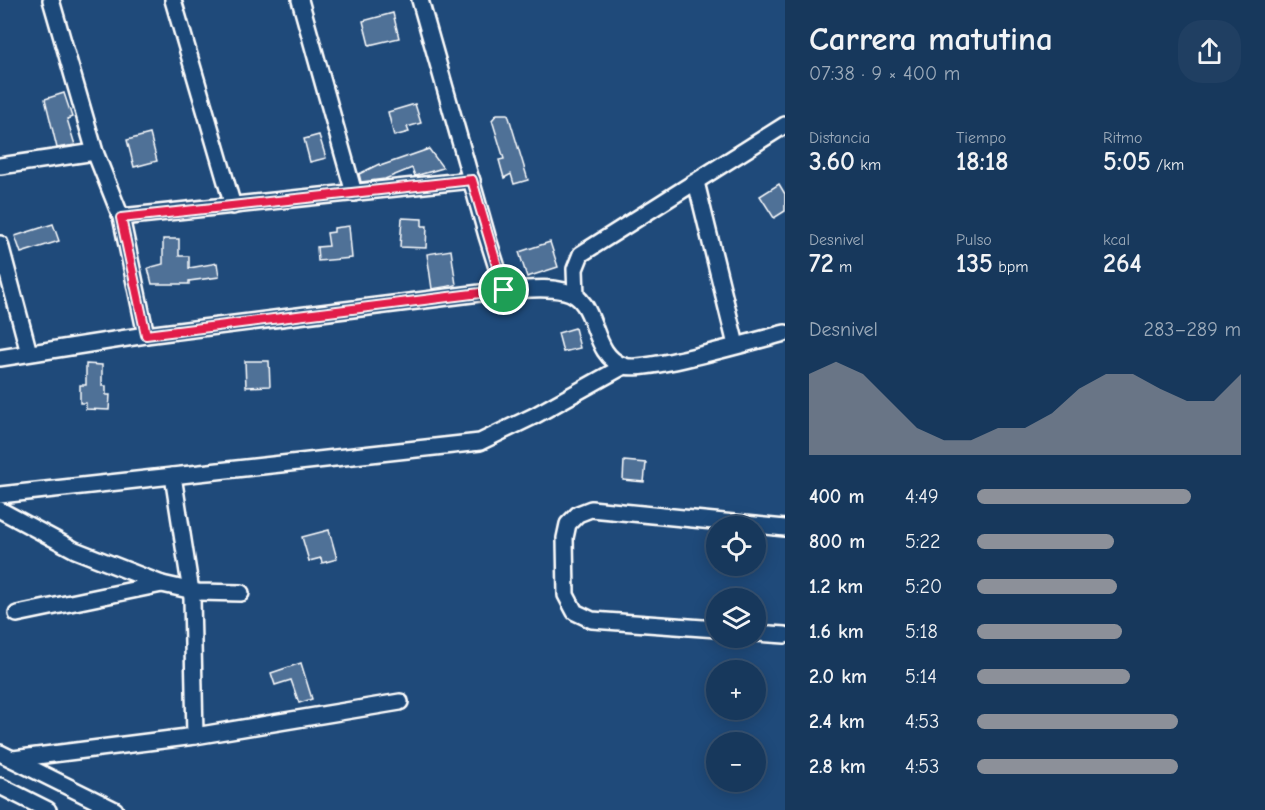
<!DOCTYPE html>
<html lang="es">
<head>
<meta charset="utf-8">
<style>
	:root { --surface:#17385c; --page:#203f62; --text:#f1f3f6; --muted:#9eacbb; --line:#365272; --accent:#8c9099 }
	body { margin:0; font-family:"Comic Neue",sans-serif; background:var(--page); color:var(--text); height:100vh; display:flex; flex-direction:column; font-size:22px; white-space:nowrap }
	* { box-sizing:border-box; margin:0 }
	p { font-size:20px; color:var(--muted) }
	.icon { flex:none; width:33px; height:33px; fill:none; stroke:currentColor; stroke-width:2; stroke-linecap:round; stroke-linejoin:round }
	.map { position:relative; flex:1; overflow:hidden }
	.side { display:flex; flex-direction:column; background:var(--surface); width:480px }
	.side>* { flex:none }
	.buttons { position:absolute; left:706px; top:516px; display:grid; gap:12px }
	.buttons a { display:grid; place-items:center; width:60px; height:60px; border-radius:50%; background:var(--surface); box-shadow:0 3px 15px #0003,0 0 0 2px var(--line); font-size:30px }
	.pin { position:absolute; display:grid; place-items:center; width:51px; height:51px; color:#fff; margin:-26px; border:3px solid #fff; border-radius:50%; box-shadow:0 2px 6px #0007 }
	.round { display:grid; place-items:center; flex:none; width:63px; height:63px; border-radius:24px; background:var(--page) }
	.summary { display:flex; align-items:center; justify-content:space-between; height:102px; padding:0 24px }
	h1 { font-size:33px; font-weight:800; line-height:45px }
	.stats { display:grid; grid-template-columns:repeat(3,1fr); gap:9px; height:102px; padding:6px 24px }
	.stats div { display:grid; align-content:center }
	.stats b { font-size:26px; font-weight:800 }
	.stats small { font-size:16px; font-weight:400 }
	.stats p { font-size:16px }
	.chart { height:168px; padding:12px 24px }
	.chart p { display:flex; justify-content:space-between }
	.chart svg { width:100%; height:108px; margin-top:6px; fill:var(--accent); opacity:.7 }
	ul { padding:0 24px; list-style:none; font-size:20px }
	li { display:grid; grid-template-columns:96px 72px 1fr; align-items:center; height:45px }
	li i { height:15px; border-radius:8px; background:var(--accent) }
	main { display:flex; flex:1; min-height:0 }
	.map>svg:first-child { display:block }
	.building { fill:#507197; stroke:#fff; stroke-width:1.5 }
	.lines { fill:none; stroke-linecap:round; stroke-linejoin:round }
	.minor-casing { stroke:#fff; stroke-width:20 }
	.minor { stroke:#1f4a7a; stroke-width:15 }
	.route-casing { stroke:#fff; stroke-width:12 }
	.route { stroke:#e11d48; stroke-width:8 }
</style>
</head>
<body>
<main>
<div class="map">
<svg width="785" height="810" viewBox="0 0 785 810">
	<rect width="100%" height="100%" fill="#1f4a7a"/>
	<filter id="ink" filterUnits="userSpaceOnUse"><feTurbulence type="fractalNoise" baseFrequency=".0167" numOctaves="2"/><feDisplacementMap in="SourceGraphic" scale="12" xChannelSelector="R" yChannelSelector="G"/><feConvolveMatrix kernelMatrix="1 2 1 2 8 2 1 2 1" color-interpolation-filters="sRGB"/></filter>
	<g filter="url(#ink)">
		<g class="building">
			<path d="M393 13 399 38 369 45 363 21Z"/>
			<path d="M64 93 72 117 67 119 75 145 57 148 45 99Z"/>
			<path d="M415 104 421 123 407 127 409 132 394 136 388 112Z"/>
			<path d="M497 114H508L528 180 514 184 511 174 504 178 499 160 504 159 492 120Z"/>
			<path d="M150 134 157 161 134 167 127 140Z"/>
			<path d="M319 135 326 158 310 162 304 139Z"/>
			<path d="M429 149 443 168 415 176 412 168 385 179 361 182 359 174 379 164 380 166Z"/>
			<path d="M779 184 785 194V211L774 218 760 196Z"/>
			<path d="M402 218 422 219V226H427L426 248 400 247Z"/>
			<path d="M53 224 59 241 21 253 15 236Z"/>
			<path d="M349 226 352 258 318 261 317 247 329 246 327 233 334 232V228Z"/>
			<path d="M163 239H179V256H189V268L217 263 219 277 189 281V284H152L148 268 163 264Z"/>
			<path d="M550 242 558 267 527 277 519 252Z"/>
			<path d="M451 250 456 285 432 289 427 254Z"/>
			<path d="M575 328 580 348 563 352 558 333Z"/>
			<path d="M245 361H269L270 386 246 387Z"/>
			<path d="M86 364 102 365V386H106V395H110L109 410 86 409V403H80V385H86Z"/>
			<path d="M624 461 646 463 644 482 623 480Z"/>
			<path d="M329 530 337 559 322 563 321 558 309 561 302 537Z"/>
			<path d="M301 663 312 699 299 703 291 680 275 685 271 673Z"/>
		</g>
		<g class="lines">
			<g class="minor-casing">
				<g id="minor">
					<path d="M51 0 95 152 121 217 146 335"/>
					<path d="M173 0 233 206"/>
					<path d="M300 0 354 193"/>
					<path d="M420 0 487 236 504 290"/>
					<path d="M0 166 95 152"/>
					<path d="M696 182 736 345"/>
					<path d="M121 217 472 180"/>
					<path d="M0 244 29 353"/>
					<path d="M576 296 575 269 581 254 785 125"/>
					<path d="M0 358 146 335 504 290C523 290 546 286 564 291 601 299 588 354 624 366 645 373 757 340 785 333"/>
					<path d="M173 476 192 598 195 736"/>
					<path d="M0 495 480 442 534 416 624 366"/>
					<path d="M0 510 75 550 162 584 198 592 241 593"/>
					<path d="M17 614 162 584"/>
					<path d="M717 629 592 620 575 612 566 595 565 538 568 524 578 514 591 509 785 528"/>
					<path d="M756 633 785 635"/>
					<path d="M0 753 115 810"/>
					<path d="M13 759 195 736 400 702"/>
					<path d="M0 786 48 810"/>
				</g>
			</g>
			<use href="#minor" class="minor"/>
		</g>
	</g>
	<g class="lines" filter="url(#ink)">
		<g class="route-casing">
			<path id="route" d="M472 180 504 290 146 335 121 218Z"/>
		</g>
		<use href="#route" class="route"/>
	</g>
</svg>
<div class="buttons">
<a><svg class="icon" aria-label="locate" viewBox="0 0 24 24"><circle cx="12" cy="12" r="6"/><path d="M12 2v4M12 18v4M2 12h4M18 12h4"/></svg></a>
<a><svg class="icon" aria-label="layers" viewBox="0 0 24 24"><path d="M12 4l9 5-9 5-9-5zM3 14l9 5 9-5"/></svg></a>
<a>+</a>
<a>−</a>
</div>
<div class="pin" style="left:504px;top:290px;background:#1e9e55"><svg class="icon" aria-label="arrive" viewBox="0 0 24 24"><path d="M6 21V4h12l-3 4 3 4H6"/></svg></div>
</div>
<section class="side">
<div class="summary"><div><h1>Carrera matutina</h1><p>07:38 · 9 × 400 m</p></div><a class="round"><svg class="icon" aria-label="share" viewBox="0 0 24 24"><path d="M12 15V3M7 8l5-5 5 5M5 13v7h14v-7"/></svg></a></div>
<div class="stats">
<div><p>Distancia</p><b>3.60<small> km</small></b></div>
<div><p>Tiempo</p><b>18:18</b></div>
<div><p>Ritmo</p><b>5:05<small> /km</small></b></div>
</div>
<div class="stats">
<div><p>Desnivel</p><b>72<small> m</small></b></div>
<div><p>Pulso</p><b>135<small> bpm</small></b></div>
<div><p>kcal</p><b>264</b></div>
</div>
<div class="chart"><p><span>Desnivel</span>283–289 m</p>
<svg viewBox="0 0 160 44" preserveAspectRatio="none"><path d="M0 44V11L10 6L20 11L30 22L40 33L50 38L60 38L70 33L80 33L90 27L100 17L110 11L120 11L130 17L140 22L150 22L160 11V44z"/></svg>
</div>
<ul>
<li><b>400 m</b>4:49<i style="width:81%"></i></li>
<li><b>800 m</b>5:22<i style="width:52%"></i></li>
<li><b>1.2 km</b>5:20<i style="width:53%"></i></li>
<li><b>1.6 km</b>5:18<i style="width:55%"></i></li>
<li><b>2.0 km</b>5:14<i style="width:58%"></i></li>
<li><b>2.4 km</b>4:53<i style="width:76%"></i></li>
<li><b>2.8 km</b>4:53<i style="width:76%"></i></li>
</ul>
</section>
</main>
</body>
</html>
